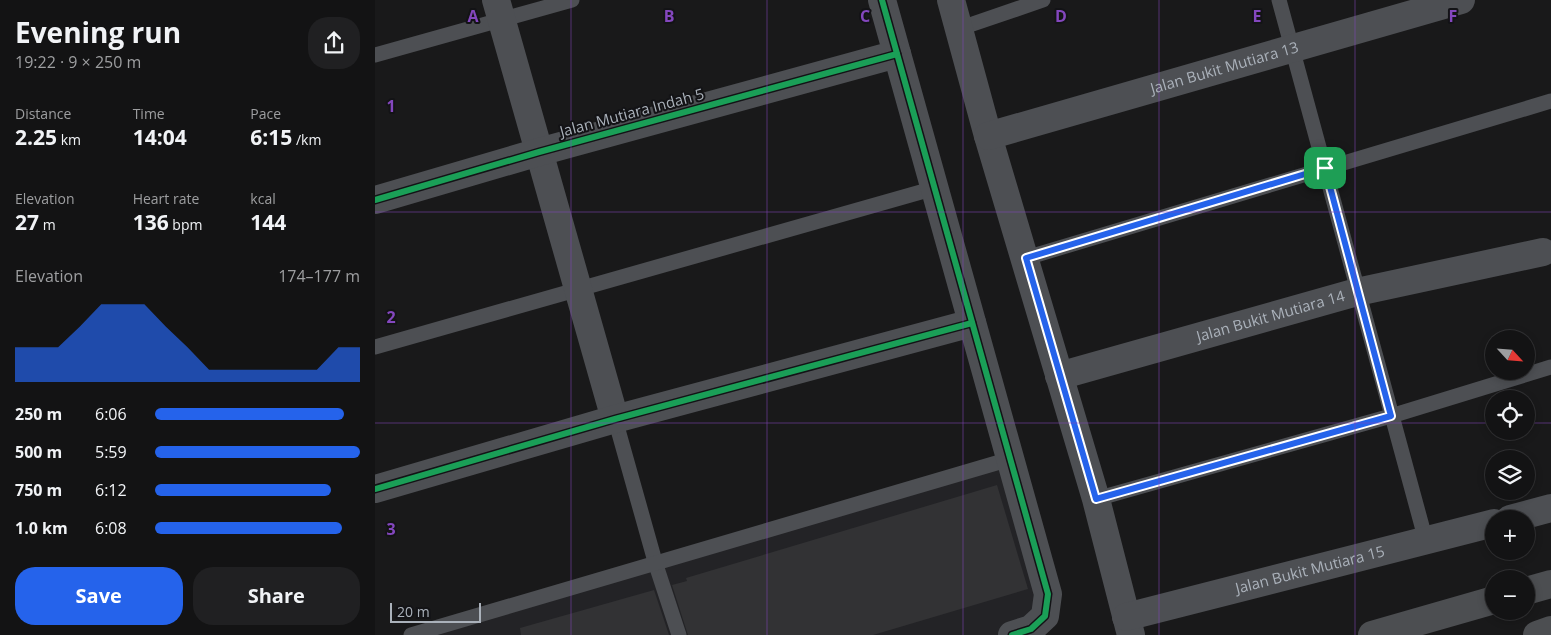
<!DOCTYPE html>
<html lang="en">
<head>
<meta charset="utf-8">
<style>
	:root { --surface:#131314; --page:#202022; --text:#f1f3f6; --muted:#9d9ea0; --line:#323234; --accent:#2563eb }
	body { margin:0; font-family:"Open Sans",sans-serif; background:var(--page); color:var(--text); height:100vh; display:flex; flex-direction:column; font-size:19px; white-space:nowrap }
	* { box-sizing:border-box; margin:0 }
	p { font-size:16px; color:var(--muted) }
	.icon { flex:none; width:28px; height:28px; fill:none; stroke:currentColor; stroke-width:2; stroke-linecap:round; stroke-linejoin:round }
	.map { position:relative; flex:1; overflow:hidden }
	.drawer { display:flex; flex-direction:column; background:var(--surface); width:375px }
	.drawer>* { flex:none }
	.needle { width:32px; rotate:116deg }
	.fabs { position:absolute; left:1110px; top:330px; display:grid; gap:10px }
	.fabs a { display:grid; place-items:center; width:50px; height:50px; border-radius:50%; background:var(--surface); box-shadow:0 2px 8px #0003,0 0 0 1px var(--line); font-size:25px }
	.scale { position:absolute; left:15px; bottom:12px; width:91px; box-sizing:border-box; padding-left:5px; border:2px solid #aab1ba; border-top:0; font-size:14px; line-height:18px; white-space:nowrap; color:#aab1ba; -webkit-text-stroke:4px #131316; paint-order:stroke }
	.pin { position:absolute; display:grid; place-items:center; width:42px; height:42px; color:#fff; margin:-21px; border-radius:10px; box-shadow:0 2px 8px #0006 }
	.round { display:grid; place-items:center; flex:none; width:52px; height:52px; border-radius:20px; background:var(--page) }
	.summary { display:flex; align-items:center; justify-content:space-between; height:85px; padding:0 15px }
	h1 { font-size:28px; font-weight:700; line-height:38px }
	.figures { display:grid; grid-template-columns:repeat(3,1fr); gap:8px; height:85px; padding:5px 15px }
	.figures div { display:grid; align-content:center }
	.figures b { font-size:21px; font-weight:700 }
	.figures small { font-size:14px; font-weight:400 }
	.figures p { font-size:14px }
	.chart { height:140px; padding:10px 15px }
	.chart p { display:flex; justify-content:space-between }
	.chart svg { width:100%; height:90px; margin-top:5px; fill:var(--accent); opacity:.7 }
	.action { display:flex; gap:10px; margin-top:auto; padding:10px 15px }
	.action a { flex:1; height:58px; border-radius:20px; background:var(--accent); color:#fff; font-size:20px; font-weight:700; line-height:58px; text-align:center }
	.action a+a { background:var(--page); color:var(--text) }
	ul { padding:0 15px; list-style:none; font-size:16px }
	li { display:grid; grid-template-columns:80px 60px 1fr; align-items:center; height:38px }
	li i { height:12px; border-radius:6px; background:var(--accent) }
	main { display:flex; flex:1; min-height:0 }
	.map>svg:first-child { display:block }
	.built { fill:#232326 }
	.building { fill:#323234 }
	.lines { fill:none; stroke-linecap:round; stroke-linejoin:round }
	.lane { stroke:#4d4f53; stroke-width:15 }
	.street { stroke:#4d4f53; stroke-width:28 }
	.secondary { stroke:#4c4e51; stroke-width:28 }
	.cycleway-casing { stroke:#131316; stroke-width:9 }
	.cycleway { stroke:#1a9f57; stroke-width:6 }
	.route-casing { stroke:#fff; stroke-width:10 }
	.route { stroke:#2563eb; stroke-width:6 }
	.grid { fill:none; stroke:#8447be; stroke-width:1; stroke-opacity:0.55 }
	.labels { text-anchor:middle; stroke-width:4; stroke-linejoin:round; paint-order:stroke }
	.street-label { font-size:15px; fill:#aab1ba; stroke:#131316 }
	.grid-label { font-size:16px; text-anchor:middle; font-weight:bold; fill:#8447be; stroke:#131316; stroke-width:4; stroke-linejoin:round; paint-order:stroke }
</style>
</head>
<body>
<main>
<section class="drawer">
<div class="summary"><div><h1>Evening run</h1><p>19:22 · 9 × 250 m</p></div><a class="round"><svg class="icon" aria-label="share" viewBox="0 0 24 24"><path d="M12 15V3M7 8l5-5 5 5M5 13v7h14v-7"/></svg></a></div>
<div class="figures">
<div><p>Distance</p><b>2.25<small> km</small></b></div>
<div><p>Time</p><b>14:04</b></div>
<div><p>Pace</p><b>6:15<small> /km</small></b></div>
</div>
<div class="figures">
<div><p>Elevation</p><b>27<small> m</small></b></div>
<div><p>Heart rate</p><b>136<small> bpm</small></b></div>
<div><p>kcal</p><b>144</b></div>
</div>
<div class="chart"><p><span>Elevation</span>174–177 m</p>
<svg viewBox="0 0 160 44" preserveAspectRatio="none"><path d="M0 44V27L10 27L20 27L30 17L40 6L50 6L60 6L70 17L80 27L90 38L100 38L110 38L120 38L130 38L140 38L150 27L160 27V44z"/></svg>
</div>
<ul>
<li><b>250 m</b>6:06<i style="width:92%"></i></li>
<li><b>500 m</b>5:59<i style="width:100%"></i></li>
<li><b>750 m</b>6:12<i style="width:86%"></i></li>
<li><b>1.0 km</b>6:08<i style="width:91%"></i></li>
</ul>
<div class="action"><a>Save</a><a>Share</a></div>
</section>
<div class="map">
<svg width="1176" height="635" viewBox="0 0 1176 635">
	<rect width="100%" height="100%" fill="#19191a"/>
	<path class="built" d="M626 468 673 628 666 635H55Z"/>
	<g class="building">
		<path d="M622 485 653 589 498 635H313L297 585 312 581 311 578Z"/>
		<path d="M279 590 294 635H146L145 628Z"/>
	</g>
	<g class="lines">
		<g class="lane">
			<path d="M904 0 1051 541"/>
			<path d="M583 29 668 0"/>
			<path d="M0 55 197 0"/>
			<path d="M651 258 1176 101"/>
			<path d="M0 347 560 188"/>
			<path d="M240 419 281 565 304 635"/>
			<path d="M721 499 1016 416 1176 367"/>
			<path d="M36 635 635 459"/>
		</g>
		<g class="street">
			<path d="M121 0 240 419"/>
			<path d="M507 0 673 594 670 616 656 629 637 635"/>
			<path d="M576 0 613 136 721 499 756 635"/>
			<path id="s1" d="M613 136 1086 0"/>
			<path d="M0 200 164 152 522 54"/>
			<path id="s2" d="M684 376 982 292 1168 252"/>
			<path d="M0 489 240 419 597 323"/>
			<path d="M1135 519 1176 508"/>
			<path id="s3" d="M751 617 1119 523"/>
		</g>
		<g class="secondary">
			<path d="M1151 591 1176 584"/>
			<path d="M997 635 1119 600"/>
			<path d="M1162 635 1176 630"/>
		</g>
		<g class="cycleway-casing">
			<g id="cycleway">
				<path d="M507 0 673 594 670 616 656 629 637 635"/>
				<path d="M0 200 164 152 522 54"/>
				<path d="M0 489 240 419 597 323"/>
			</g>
		</g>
		<use href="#cycleway" class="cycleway"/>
	</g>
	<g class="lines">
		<g class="route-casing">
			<path id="route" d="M950 168 1016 416 721 499 651 258Z"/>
		</g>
		<use href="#route" class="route"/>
	</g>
	<path class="grid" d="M196 0V635M392 0V635M588 0V635M784 0V635M980 0V635M0 212H1176M0 423H1119M1151 423H1176"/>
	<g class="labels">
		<g class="street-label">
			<text dy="5" stroke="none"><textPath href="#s1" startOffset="246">Jalan Bukit Mutiara 13</textPath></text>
			<text transform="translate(257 113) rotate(-15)" y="5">Jalan Mutiara Indah 5</text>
			<text dy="5" stroke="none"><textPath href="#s2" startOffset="220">Jalan Bukit Mutiara 14</textPath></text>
			<text dy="5" stroke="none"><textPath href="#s3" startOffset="190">Jalan Bukit Mutiara 15</textPath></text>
		</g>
	</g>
	<g class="grid-label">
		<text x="98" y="22">A</text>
		<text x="294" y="22">B</text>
		<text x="490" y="22">C</text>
		<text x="686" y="22">D</text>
		<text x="882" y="22">E</text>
		<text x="1078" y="22">F</text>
		<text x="16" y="112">1</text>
		<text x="16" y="323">2</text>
		<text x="16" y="535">3</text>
	</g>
</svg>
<div class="fabs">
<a><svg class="needle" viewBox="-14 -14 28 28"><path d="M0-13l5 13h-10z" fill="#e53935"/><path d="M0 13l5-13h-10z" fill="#9d9ea0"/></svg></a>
<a><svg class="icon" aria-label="locate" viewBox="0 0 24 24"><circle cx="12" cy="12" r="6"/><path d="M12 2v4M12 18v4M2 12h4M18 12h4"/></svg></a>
<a><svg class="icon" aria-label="layers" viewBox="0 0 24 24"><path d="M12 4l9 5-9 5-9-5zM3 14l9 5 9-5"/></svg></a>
<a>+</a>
<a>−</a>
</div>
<div class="scale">20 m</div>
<div class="pin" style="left:950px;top:168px;background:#1e9e55"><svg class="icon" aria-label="arrive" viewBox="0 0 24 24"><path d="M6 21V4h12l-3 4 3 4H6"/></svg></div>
</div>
</main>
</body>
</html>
